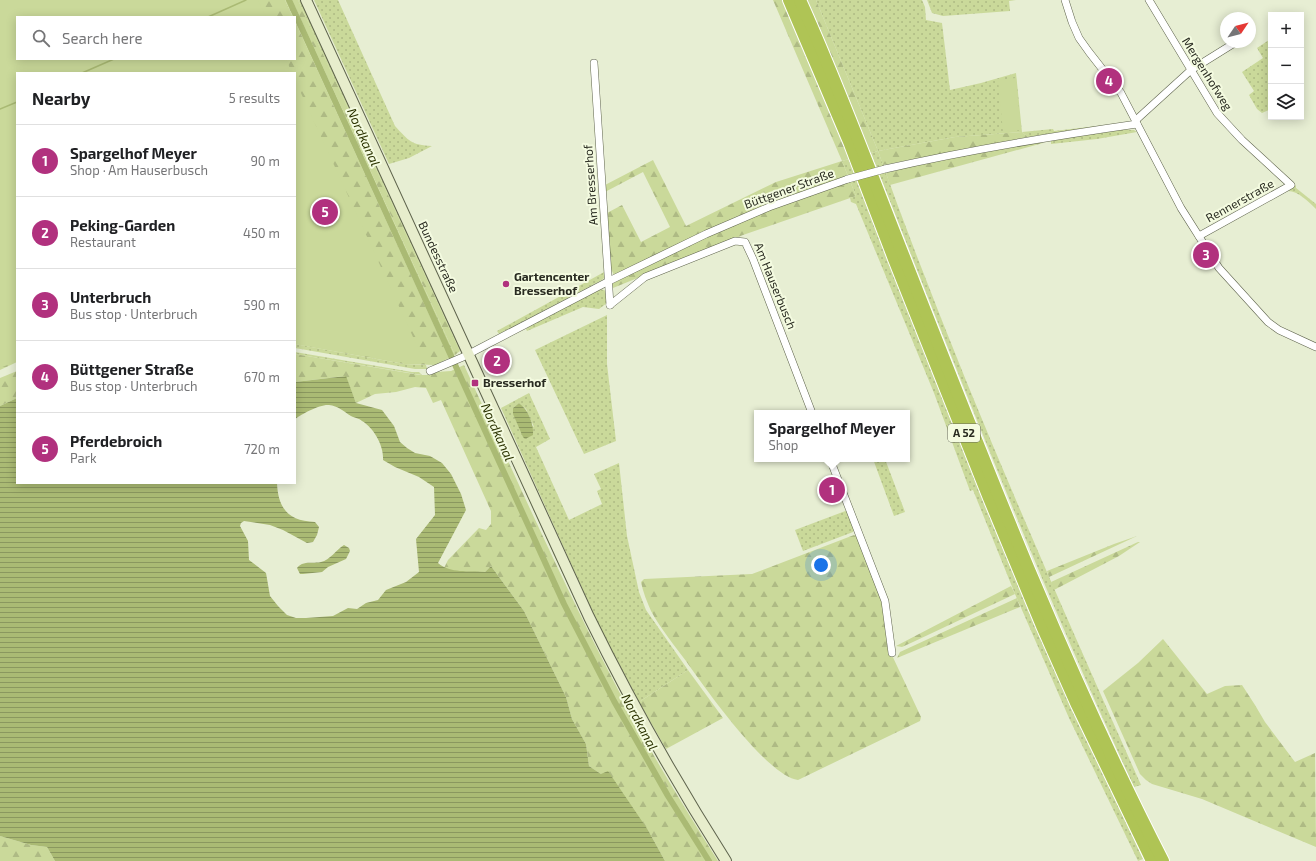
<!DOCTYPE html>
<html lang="en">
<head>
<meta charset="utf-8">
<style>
	:root { --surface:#fff; --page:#f6f6f6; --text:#202124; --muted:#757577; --line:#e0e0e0; --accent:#b1317e }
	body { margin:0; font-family:"Exo 2",sans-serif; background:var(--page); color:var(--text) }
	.controls { position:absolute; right:12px; top:12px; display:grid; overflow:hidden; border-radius:0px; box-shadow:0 2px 10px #0003 }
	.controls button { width:36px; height:36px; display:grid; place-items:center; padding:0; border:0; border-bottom:1px solid var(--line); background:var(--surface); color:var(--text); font:20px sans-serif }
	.compass { position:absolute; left:1220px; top:12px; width:36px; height:36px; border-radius:50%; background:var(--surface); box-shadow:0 2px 10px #0003; rotate:55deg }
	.you { position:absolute; left:821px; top:565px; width:14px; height:14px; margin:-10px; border:3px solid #fff; border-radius:50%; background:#1a73e8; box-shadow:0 0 0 6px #1a73e833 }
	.badge { display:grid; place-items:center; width:26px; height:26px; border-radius:50%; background:var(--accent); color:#fff; font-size:13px; font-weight:700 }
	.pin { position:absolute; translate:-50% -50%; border:2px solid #fff; box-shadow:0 1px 4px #0006 }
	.popup { position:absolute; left:754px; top:410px; width:156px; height:52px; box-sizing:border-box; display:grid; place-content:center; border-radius:0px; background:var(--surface); filter:drop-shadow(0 1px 3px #0005); font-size:13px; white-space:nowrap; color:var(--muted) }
	.popup b { font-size:15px; color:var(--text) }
	.popup::after { content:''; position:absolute; left:50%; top:100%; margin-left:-8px; border:8px solid transparent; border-top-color:var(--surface) }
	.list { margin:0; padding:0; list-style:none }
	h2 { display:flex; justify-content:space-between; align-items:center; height:52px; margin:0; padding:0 16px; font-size:17px }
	h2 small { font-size:13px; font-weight:400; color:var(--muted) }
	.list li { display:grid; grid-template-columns:26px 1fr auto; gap:12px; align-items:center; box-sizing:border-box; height:72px; padding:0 16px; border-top:1px solid var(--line) }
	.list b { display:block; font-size:15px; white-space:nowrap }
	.list p { margin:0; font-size:13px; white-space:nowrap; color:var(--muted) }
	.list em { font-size:13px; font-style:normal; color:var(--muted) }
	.icon { flex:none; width:22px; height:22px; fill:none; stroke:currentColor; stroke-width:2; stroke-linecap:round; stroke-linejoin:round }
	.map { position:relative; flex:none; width:1316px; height:861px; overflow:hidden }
	.search { position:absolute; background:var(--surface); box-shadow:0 2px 10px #0003; left:16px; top:16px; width:280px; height:44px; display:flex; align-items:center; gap:10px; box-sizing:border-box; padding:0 14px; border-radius:0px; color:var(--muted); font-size:15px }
	.panel { position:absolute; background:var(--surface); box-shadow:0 2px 10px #0003; left:16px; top:72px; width:280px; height:412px; border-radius:0px }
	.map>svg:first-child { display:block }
	.grass { fill:url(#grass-dots); fill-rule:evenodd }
	.forest { fill:url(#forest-firs) }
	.park { fill:#cad99a }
	.water { fill:url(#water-rules) }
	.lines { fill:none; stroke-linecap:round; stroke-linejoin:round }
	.stream { stroke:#aaba74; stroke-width:1.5 }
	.canal { stroke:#aaba74; stroke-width:6 }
	.minor-casing { stroke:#5e634c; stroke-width:8 }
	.secondary-casing { stroke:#5e634c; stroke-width:12 }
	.motorway-casing { stroke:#fff; stroke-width:14 }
	.minor { stroke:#fff; stroke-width:7 }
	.secondary { stroke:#e7edcc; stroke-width:10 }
	.motorway { stroke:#afc455; stroke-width:12 }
	.minor-bridge-casing { stroke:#5e634c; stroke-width:8; stroke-linecap:butt }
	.minor-bridge { stroke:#fff; stroke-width:7 }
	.poi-dot { fill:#b1317e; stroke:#f4fbe0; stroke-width:1.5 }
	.labels { text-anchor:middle; stroke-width:4; stroke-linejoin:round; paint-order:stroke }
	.shield { fill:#f4fbe0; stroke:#66695a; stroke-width:1 }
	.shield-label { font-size:11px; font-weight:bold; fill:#292b21 }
	.street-label { font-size:12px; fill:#292b21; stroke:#f4fbe0 }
	.poi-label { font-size:12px; font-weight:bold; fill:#292b21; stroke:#f4fbe0; text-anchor:start }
	.water-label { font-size:13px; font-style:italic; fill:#2b3300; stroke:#f4fbe0 }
</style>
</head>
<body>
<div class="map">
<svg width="1316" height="861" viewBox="0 0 1316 861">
	<defs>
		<pattern id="grass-dots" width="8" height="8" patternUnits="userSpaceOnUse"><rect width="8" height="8" fill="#cad99a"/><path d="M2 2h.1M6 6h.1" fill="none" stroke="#aeba84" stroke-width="1.8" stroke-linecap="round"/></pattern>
		<pattern id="forest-firs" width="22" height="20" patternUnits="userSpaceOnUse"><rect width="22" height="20" fill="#cad99a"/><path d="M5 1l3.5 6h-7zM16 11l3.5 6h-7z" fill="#aeba84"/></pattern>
		<pattern id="water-rules" width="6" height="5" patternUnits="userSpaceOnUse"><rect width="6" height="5" fill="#aaba74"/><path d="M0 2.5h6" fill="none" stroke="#8a975f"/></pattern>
	</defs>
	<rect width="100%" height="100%" fill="#e7eed3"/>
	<g class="grass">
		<path d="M285,0H292L455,355L449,358L295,21V17H293Z"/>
		<path d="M298,0H303L462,348L460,351Z"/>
		<path d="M314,0H338L395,126C409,141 411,145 432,146L409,158L389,164Z"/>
		<path d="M816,0H922L925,7L926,20L942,23L950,90L981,83L1016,73L1022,132L1053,129L1054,131L1105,125L1028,137L1022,132L955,137L878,151C955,367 1048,576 1141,785L1134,787C1038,579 955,366 871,153L878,151Z"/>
		<path d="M927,0H1016L1009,1L1010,11L943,16L932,13Z"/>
		<path d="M1269,40L1271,44V109L1262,113L1257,109L1249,95L1254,91L1242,72L1263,58L1257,48Z"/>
		<path d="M1116,129L1134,130L1137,132L1097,139L1051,144V140Z"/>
		<path d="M849,159L1071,705L1143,859L1138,861L1069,718L1015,594L973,490L970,491L934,393L856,204L851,202L850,198L856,196L842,161Z"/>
		<path d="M1296,185V188L1316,204V209C1309,202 1298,191 1288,191Z"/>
		<path d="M606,271V276L602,280L499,334L497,331Z"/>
		<path d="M600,289L607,291V303L599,309L583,307L527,331L526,329L531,324Z"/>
		<path d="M607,315V364L616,441L584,454L535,350Z"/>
		<path d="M295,344L404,364L426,365L427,369H415L295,348Z"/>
		<path d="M295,352L412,372H419L422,375L295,354Z"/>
		<path d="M529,393L550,439L536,447L569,520L602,504L597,491L601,489L594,474L619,463L627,536L639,592L646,610L688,670L639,702L599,626L501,408ZM519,403L526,409L534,427L513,414V408Z"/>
		<path d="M487,403L571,585L721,861C685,805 650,748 619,689C571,596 529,499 485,404Z"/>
		<path d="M873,459H885L905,512L894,516Z"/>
		<path d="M848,510L855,527L853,532L803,551L795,530Z"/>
	</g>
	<g class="forest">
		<path d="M0,0H285L293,17H17V59H295V21L449,358L435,365L404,364L295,344V73H17V362L0,370Z"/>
		<path d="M292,0H298L460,351L455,355Z"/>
		<path d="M773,0H816L878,151L955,137L1022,132L1028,137L883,165L878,151L842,161L856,196L743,235L613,288L612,284L614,275L610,267L607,213L622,205L641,242L670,227L643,172L605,192V185L653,160L686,226L776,182L842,161Z"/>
		<path d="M1042,142L1043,143L890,185L886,173L924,163Z"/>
		<path d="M295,354L420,375H430L436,372L451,371L464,365C522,491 578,618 645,740C668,781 693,821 718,861H665L648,830L601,774L589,766L586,744L572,719L566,697L524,611L491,566L485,572L451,571L444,568L448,560L479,528L486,530L491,524V511L441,400L433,403L426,388L415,387L396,392L375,394L356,403L345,376L295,382Z"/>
		<path d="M17,371V398L0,406V378Z"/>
		<path d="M854,535L858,537L883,602L890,651L921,717L920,721L798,780C767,776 705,688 686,661C674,645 661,629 651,611C647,602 643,592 641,582L644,579L752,574Z"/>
		<path d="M1137,536L1049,577L1047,571L1114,544Z"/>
		<path d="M1138,542H1140L1119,556L1054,590L1051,582Z"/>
		<path d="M1011,586L1015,594L913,642L902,647L896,646Z"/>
		<path d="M1017,598L1020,607L897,658L900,652Z"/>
		<path d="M1163,639L1207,694L1225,686L1242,685L1255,705L1265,722L1295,762L1315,753L1316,847L1202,799L1152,784L1146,780L1140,774L1103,691L1138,663Z"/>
		<path d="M688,670L723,718L666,749L639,702Z"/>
		<path d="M0,836L31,845L47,847L55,861H0Z"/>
	</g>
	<g class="park">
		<path d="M0,0H258L266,17H17V59H286L292,73H17V361L0,368Z"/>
		<path d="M1016,78L1021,130L1003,132L998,80Z"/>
		<path d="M295,80L425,363L411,364L295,344Z"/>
	</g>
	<g class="water">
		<path d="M346,376L356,403L382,410L394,426L400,442L407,448L415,453L430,456L442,463L451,474L461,494L466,510L438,563C451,574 468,570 485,572L491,566L524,611L566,697L572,719L586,744L589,766L601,774L608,771L648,830L665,861H55L47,847L31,845L0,836V406L17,398V483H277C278,509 289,521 315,522L319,527L317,535L313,542L307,543L283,530L270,525L244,521L241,523L240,526L248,541L249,560L266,573L270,596L278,606L287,615L296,618H306L333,616L348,608L357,609L366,603L378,600L386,590L406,582L419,572L416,539L435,515L434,487L419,477L395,467L383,460C384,446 374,428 362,421C359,418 355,418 351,416C343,411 338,406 329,405C320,404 302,414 295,419V382Z"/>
		<path d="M519,403C528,409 534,424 533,435L525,439L523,437L513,414V408Z"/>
		<path d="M344,545L349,548L350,551L346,559L328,567L322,572L303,574H300L297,568C303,560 312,564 321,562C330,560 336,550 344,545Z"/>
	</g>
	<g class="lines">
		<g class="stream">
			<path d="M208,17L246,0"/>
			<path d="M82,73L114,59"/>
			<path d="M0,109L17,102"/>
		</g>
		<path class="canal" d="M289,0L564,604L614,701L668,796L709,861"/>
		<g class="minor-casing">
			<g id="minor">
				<path d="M1065,0L1072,22L1079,38L1089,52L1121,93L1181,208L1219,268L1268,322L1279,330L1316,347"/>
				<path d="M1149,0L1217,113L1242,140L1291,185L1199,236"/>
				<path d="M594,63L610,305"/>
				<path d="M1136,120L1191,70L1236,42"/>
				<path d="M885,169C969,150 1053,136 1137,124"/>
				<path d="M610,305L645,277L735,241L745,242L753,259L812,413"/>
				<path d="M430,371L463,357L609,281L706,234L769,207L848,179"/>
				<path d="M830,459L885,601L892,653"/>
			</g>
		</g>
		<g class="secondary-casing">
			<path id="secondary" d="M306,0L589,617C630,701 676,782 726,861"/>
		</g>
		<g class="motorway-casing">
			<g id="motorway">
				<path d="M789,0L850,144L894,259L989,498L1042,626L1077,705L1152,861"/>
				<path d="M800,0C838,84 870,171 904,257C984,461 1063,666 1163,861"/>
			</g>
		</g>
		<use href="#minor" class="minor"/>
		<use href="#secondary" class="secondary"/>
		<use href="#motorway" class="motorway"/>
		<g class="minor-bridge-casing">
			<path id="minor-bridge" d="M848,179L885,169"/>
		</g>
		<use href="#minor-bridge" class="minor-bridge"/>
	</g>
	<g class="poi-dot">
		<circle cx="506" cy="284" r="4"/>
		<rect x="471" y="379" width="8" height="8" rx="2"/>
	</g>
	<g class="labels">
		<rect class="shield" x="948" y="424" width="32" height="18" rx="3"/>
		<g class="shield-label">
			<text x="964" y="437">A 52</text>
		</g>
		<g class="street-label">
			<text transform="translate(1207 74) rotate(58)" y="4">Mergenhofweg</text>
			<text transform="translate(591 185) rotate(-94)" y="4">Am Bresserhof</text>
			<text transform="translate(789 189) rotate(-20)" y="4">Büttgener Straße</text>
			<text transform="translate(1240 201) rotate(-29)" y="4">Rennerstraße</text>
			<text transform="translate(438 257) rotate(65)" y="4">Bundesstraße</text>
			<text transform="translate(775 286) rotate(68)" y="4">Am Hauserbusch</text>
		</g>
		<g class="poi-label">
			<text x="514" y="281">Gartencenter<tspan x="514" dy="14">Bresserhof</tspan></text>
			<text x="483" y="387">Bresserhof</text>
		</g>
		<g class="water-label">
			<text transform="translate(364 137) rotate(66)" y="5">Nordkanal</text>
			<text transform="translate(498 432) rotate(66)" y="5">Nordkanal</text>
			<text transform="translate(640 722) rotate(62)" y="5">Nordkanal</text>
		</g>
	</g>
</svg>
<div class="controls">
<button>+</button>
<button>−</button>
<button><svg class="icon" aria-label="layers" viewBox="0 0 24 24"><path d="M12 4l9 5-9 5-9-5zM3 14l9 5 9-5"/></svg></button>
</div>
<svg class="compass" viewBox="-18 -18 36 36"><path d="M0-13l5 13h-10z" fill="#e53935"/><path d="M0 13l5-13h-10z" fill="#757577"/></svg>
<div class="you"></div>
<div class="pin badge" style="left:832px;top:490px">1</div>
<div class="popup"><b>Spargelhof Meyer</b>Shop</div>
<div class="pin badge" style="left:497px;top:361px">2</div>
<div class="pin badge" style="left:1206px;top:255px">3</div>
<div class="pin badge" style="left:1109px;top:81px">4</div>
<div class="pin badge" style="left:325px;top:212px">5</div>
<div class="search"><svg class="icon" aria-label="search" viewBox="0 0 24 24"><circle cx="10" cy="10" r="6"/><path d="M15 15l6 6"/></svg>Search here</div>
<section class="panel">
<h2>Nearby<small>5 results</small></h2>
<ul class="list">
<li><span class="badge">1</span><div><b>Spargelhof Meyer</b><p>Shop · Am Hauserbusch</p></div><em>90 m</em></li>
<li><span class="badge">2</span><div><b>Peking-Garden</b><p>Restaurant</p></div><em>450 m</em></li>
<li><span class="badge">3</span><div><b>Unterbruch</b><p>Bus stop · Unterbruch</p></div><em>590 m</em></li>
<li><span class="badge">4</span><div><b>Büttgener Straße</b><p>Bus stop · Unterbruch</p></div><em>670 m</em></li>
<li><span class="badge">5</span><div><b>Pferdebroich</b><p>Park</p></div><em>720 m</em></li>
</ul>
</section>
</div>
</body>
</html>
